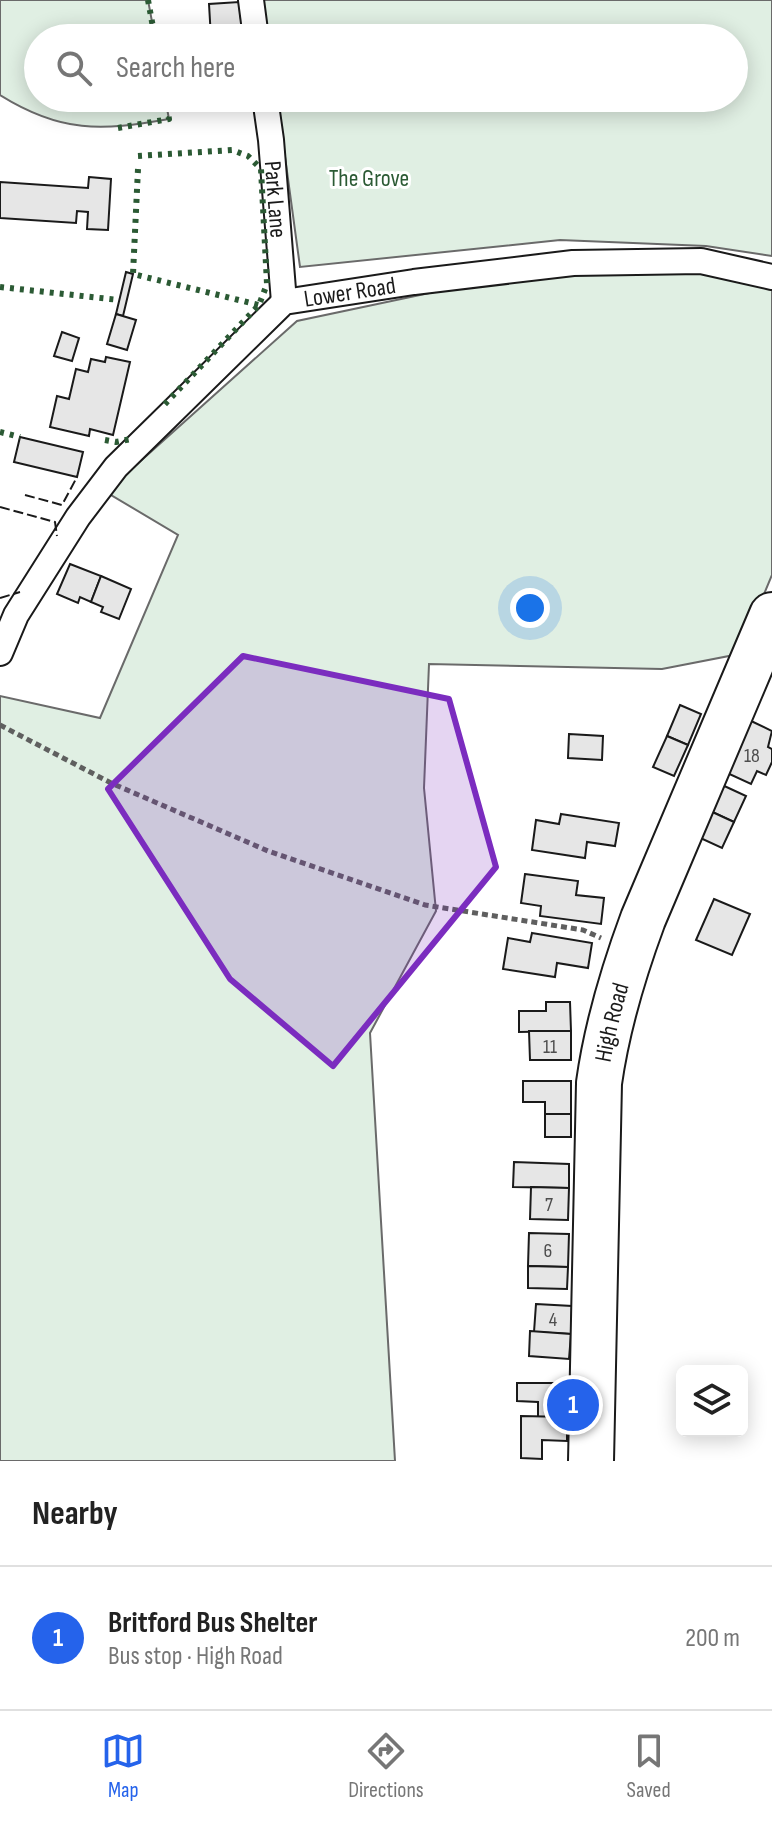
<!DOCTYPE html>
<html lang="en">
<head>
<meta charset="utf-8">
<style>
	:root { --surface:#fff; --page:#f6f6f6; --text:#222; --muted:#767676; --line:#e0e0e0; --accent:#2563eb }
	body { margin:0; font-family:"Sofia Sans Condensed",sans-serif; background:var(--page); color:var(--text) }
	.controls { position:absolute; right:24px; bottom:24px; display:grid; overflow:hidden; border-radius:12px; box-shadow:0 4px 20px #0003 }
	.controls button { width:72px; height:72px; display:grid; place-items:center; padding:0; border:0; border-bottom:2px solid var(--line); background:var(--surface); color:var(--text); font:40px sans-serif }
	.you { position:absolute; left:530px; top:608px; width:28px; height:28px; margin:-20px; border:6px solid #fff; border-radius:50%; background:#1a73e8; box-shadow:0 0 0 12px #1a73e833 }
	.badge { display:grid; place-items:center; width:52px; height:52px; border-radius:50%; background:var(--accent); color:#fff; font-size:26px; font-weight:700 }
	.pin { position:absolute; translate:-50% -50%; border:4px solid #fff; box-shadow:0 2px 8px #0006 }
	.list { margin:0; padding:0; list-style:none }
	h2 { display:flex; justify-content:space-between; align-items:center; height:104px; margin:0; padding:0 32px; font-size:34px }
	h2 small { font-size:26px; font-weight:400; color:var(--muted) }
	.list li { display:grid; grid-template-columns:52px 1fr auto; gap:24px; align-items:center; box-sizing:border-box; height:144px; padding:0 32px; border-top:2px solid var(--line) }
	.list b { display:block; font-size:30px; white-space:nowrap }
	.list p { margin:0; font-size:26px; white-space:nowrap; color:var(--muted) }
	.list em { font-size:26px; font-style:normal; color:var(--muted) }
	.icon { flex:none; width:44px; height:44px; fill:none; stroke:currentColor; stroke-width:2; stroke-linecap:round; stroke-linejoin:round }
	.map { position:relative; flex:none; width:772px; height:1461px; overflow:hidden }
	.search { position:absolute; background:var(--surface); box-shadow:0 4px 20px #0003; left:24px; right:24px; top:24px; height:88px; display:flex; align-items:center; gap:20px; box-sizing:border-box; padding:0 28px; border-radius:44px; color:var(--muted); font-size:30px }
	.sheet { height:248px; background:var(--surface) }
	nav { display:flex; justify-content:space-around; align-items:center; box-sizing:border-box; height:112px; border-top:2px solid var(--line); background:var(--surface); font-size:22px; color:var(--muted) }
	nav a { display:grid; justify-items:center; gap:4px }
	nav .on { color:var(--accent) }
	.map>svg:first-child { display:block }
	.green { fill:#e0efe3; stroke:#6a6a6a; stroke-width:2 }
	.building { fill:#e6e6e6; stroke:#1a1a1a; stroke-width:2 }
	.lines { fill:none; stroke-linecap:round; stroke-linejoin:round }
	.street-casing { stroke:#1a1a1a; stroke-width:28 }
	.highway-casing { stroke:#1a1a1a; stroke-width:48 }
	.path { stroke:#5f5f5f; stroke-width:5; stroke-dasharray:6 4; stroke-linecap:butt }
	.street { stroke:#fff; stroke-width:24 }
	.highway { stroke:#fff; stroke-width:44 }
	.hedge { stroke:#2b5a34; stroke-width:6; stroke-dasharray:4 6; stroke-linecap:butt }
	.fence { stroke:#1a1a1a; stroke-width:2; stroke-dasharray:10 4; stroke-linecap:butt }
	.marked { fill:#7b2cbf; fill-opacity:0.2; stroke:#7b2cbf; stroke-width:6; stroke-linejoin:round }
	.labels { text-anchor:middle; stroke-width:6; stroke-linejoin:round; paint-order:stroke }
	.number-label { font-size:20px; fill:#4d4d4d }
	.park-label { font-size:24px; fill:#2b5a34; stroke:#fff }
	.street-label { font-size:24px; fill:#1a1a1a; stroke:#fff }
</style>
</head>
<body>
<div class="map">
<svg width="772" height="1461" viewBox="0 0 772 1461">
	<rect width="100%" height="100%" fill="#fff"/>
	<g class="green">
		<path d="M0,0H148L155,38H38V98H165L169,119C101,131 61,133 0,95Z"/>
		<path d="M263,0H772V256L706,246L560,240L300,267L277,98H734V38H268Z"/>
		<path d="M567,264L701,270L772,287V575L739,654L662,669L429,664L424,788L436,911L370,1033L395,1461H0V696L100,718L178,535L106,492L297,321Z"/>
	</g>
	<g class="building">
		<path d="M239,2L243,38H211L209,4Z"/>
		<path d="M89,177L111,179L108,230L87,229L88,212L77,211L76,223L0,218V182L88,188Z"/>
		<path d="M126,272L133,274L123,316L116,314Z"/>
		<path d="M116,314L136,320L127,350L107,344Z"/>
		<path d="M62,332L79,338L72,361L54,356Z"/>
		<path d="M106,357L130,362L113,435L90,429L89,436L50,427L57,396L69,399L76,369L88,372L91,359L105,362Z"/>
		<path d="M20,437L83,452L77,477L14,462Z"/>
		<path d="M70,564L101,576L91,602L80,597L78,603L57,594Z"/>
		<path d="M101,576L131,589L119,619L101,612L103,607L91,602Z"/>
		<path d="M680,705L701,714L688,745L667,736Z"/>
		<path d="M749,720L772,731L768,747L772,749V762L766,775L757,771L751,784L725,772Z"/>
		<path d="M569,734L603,736L602,760L568,758Z"/>
		<path d="M667,736L688,745L674,776L653,767Z"/>
		<path d="M720,784L746,796L734,822L708,810Z"/>
		<path d="M708,810L734,822L722,848L696,836Z"/>
		<path d="M561,814L619,823L615,846L587,842L585,858L532,850L536,820L559,824Z"/>
		<path d="M525,874L578,881L576,895L604,898L601,924L540,916L541,906L521,903Z"/>
		<path d="M714,899L750,914L732,955L696,940Z"/>
		<path d="M532,933L592,943L588,968L557,963L555,977L503,969L508,938L530,942Z"/>
		<path d="M546,1002H570L571,1031L519,1032V1011H546Z"/>
		<path d="M529,1031H571V1060H530Z"/>
		<path d="M523,1081H571V1114H545V1102H523Z"/>
		<rect x="545" y="1114" width="26" height="23"/>
		<path d="M514,1162L569,1164V1188L513,1187Z"/>
		<path d="M531,1187L569,1188L568,1220L530,1219Z"/>
		<path d="M529,1233L569,1234L568,1267L528,1266Z"/>
		<path d="M528,1266L568,1267L567,1289L528,1288Z"/>
		<path d="M536,1304L572,1306L571,1334L534,1332Z"/>
		<path d="M530,1331L571,1334L569,1359L529,1356Z"/>
		<path d="M517,1383H568L567,1417H538V1402L517,1401Z"/>
		<path d="M521,1416L567,1417V1441L542,1440V1459L521,1458Z"/>
	</g>
	<g class="lines">
		<g class="street-casing">
			<g id="street">
				<path d="M251,0L256,38"/>
				<path id="s1" d="M265,98L271,140L284,302"/>
				<path id="s2" d="M0,653L16,615L78,517L116,467L284,302L414,282L573,263L701,261L772,277"/>
			</g>
		</g>
		<g class="highway-casing">
			<g id="highway">
				<path id="s3" d="M591,1461L599,1083C607,1026 623,973 643,919L772,615"/>
			</g>
		</g>
		<path class="path" d="M0,725L111,783L268,851L425,905L583,930L601,938"/>
		<use href="#street" class="street"/>
		<use href="#highway" class="highway"/>
		<g class="hedge">
			<path d="M148,0L155,38"/>
			<path d="M118,128L169,119L165,98"/>
			<path d="M138,156L232,150L248,156L261,169L267,284L259,305L164,405"/>
			<path d="M138,169L133,274L259,305"/>
			<path d="M0,287L119,300"/>
			<path d="M0,432L20,437"/>
			<path d="M105,440L116,442L131,439"/>
		</g>
		<g class="fence">
			<path d="M25,495L62,505L77,477"/>
			<path d="M0,507L55,522L57,536"/>
			<path d="M0,598L20,592"/>
		</g>
	</g>
	<path class="marked" d="M243,656L449,699L496,867L333,1066L230,979L108,789Z"/>
	<g class="labels">
		<g class="number-label">
			<text x="752" y="762">18</text>
			<text x="550" y="1053">11</text>
			<text x="549" y="1211">7</text>
			<text x="548" y="1257">6</text>
			<text x="553" y="1326">4</text>
		</g>
		<g class="park-label">
			<text x="369" y="186">The Grove</text>
		</g>
		<g class="street-label">
			<text dy="8" stroke="none"><textPath href="#s1" startOffset="102">Park Lane</textPath></text>
			<text dy="8" stroke="none"><textPath href="#s2" startOffset="522">Lower Road</textPath></text>
			<text dy="8" stroke="none"><textPath href="#s3" startOffset="440">High Road</textPath></text>
		</g>
	</g>
</svg>
<div class="controls">
<button><svg class="icon" aria-label="layers" viewBox="0 0 24 24"><path d="M12 4l9 5-9 5-9-5zM3 14l9 5 9-5"/></svg></button>
</div>
<div class="you"></div>
<div class="pin badge" style="left:573px;top:1405px">1</div>
<div class="search"><svg class="icon" aria-label="search" viewBox="0 0 24 24"><circle cx="10" cy="10" r="6"/><path d="M15 15l6 6"/></svg>Search here</div>
</div>
<section class="sheet">
<h2>Nearby<small></small></h2>
<ul class="list">
<li><span class="badge">1</span><div><b>Britford Bus Shelter</b><p>Bus stop · High Road</p></div><em>200 m</em></li>
</ul>
</section>
<nav>
<a class="on"><svg class="icon" aria-label="map" viewBox="0 0 24 24"><path d="M3 6l6-2 6 2 6-2v14l-6 2-6-2-6 2zM9 4v14M15 6v14"/></svg>Map</a>
<a><svg class="icon" aria-label="directions" viewBox="0 0 24 24"><path d="M12 3l9 9-9 9-9-9zM9 14v-3h6M13 9l2 2-2 2"/></svg>Directions</a>
<a><svg class="icon" aria-label="saved" viewBox="0 0 24 24"><path d="M7 4h10v16l-5-4-5 4z"/></svg>Saved</a>
</nav>
</body>
</html>
